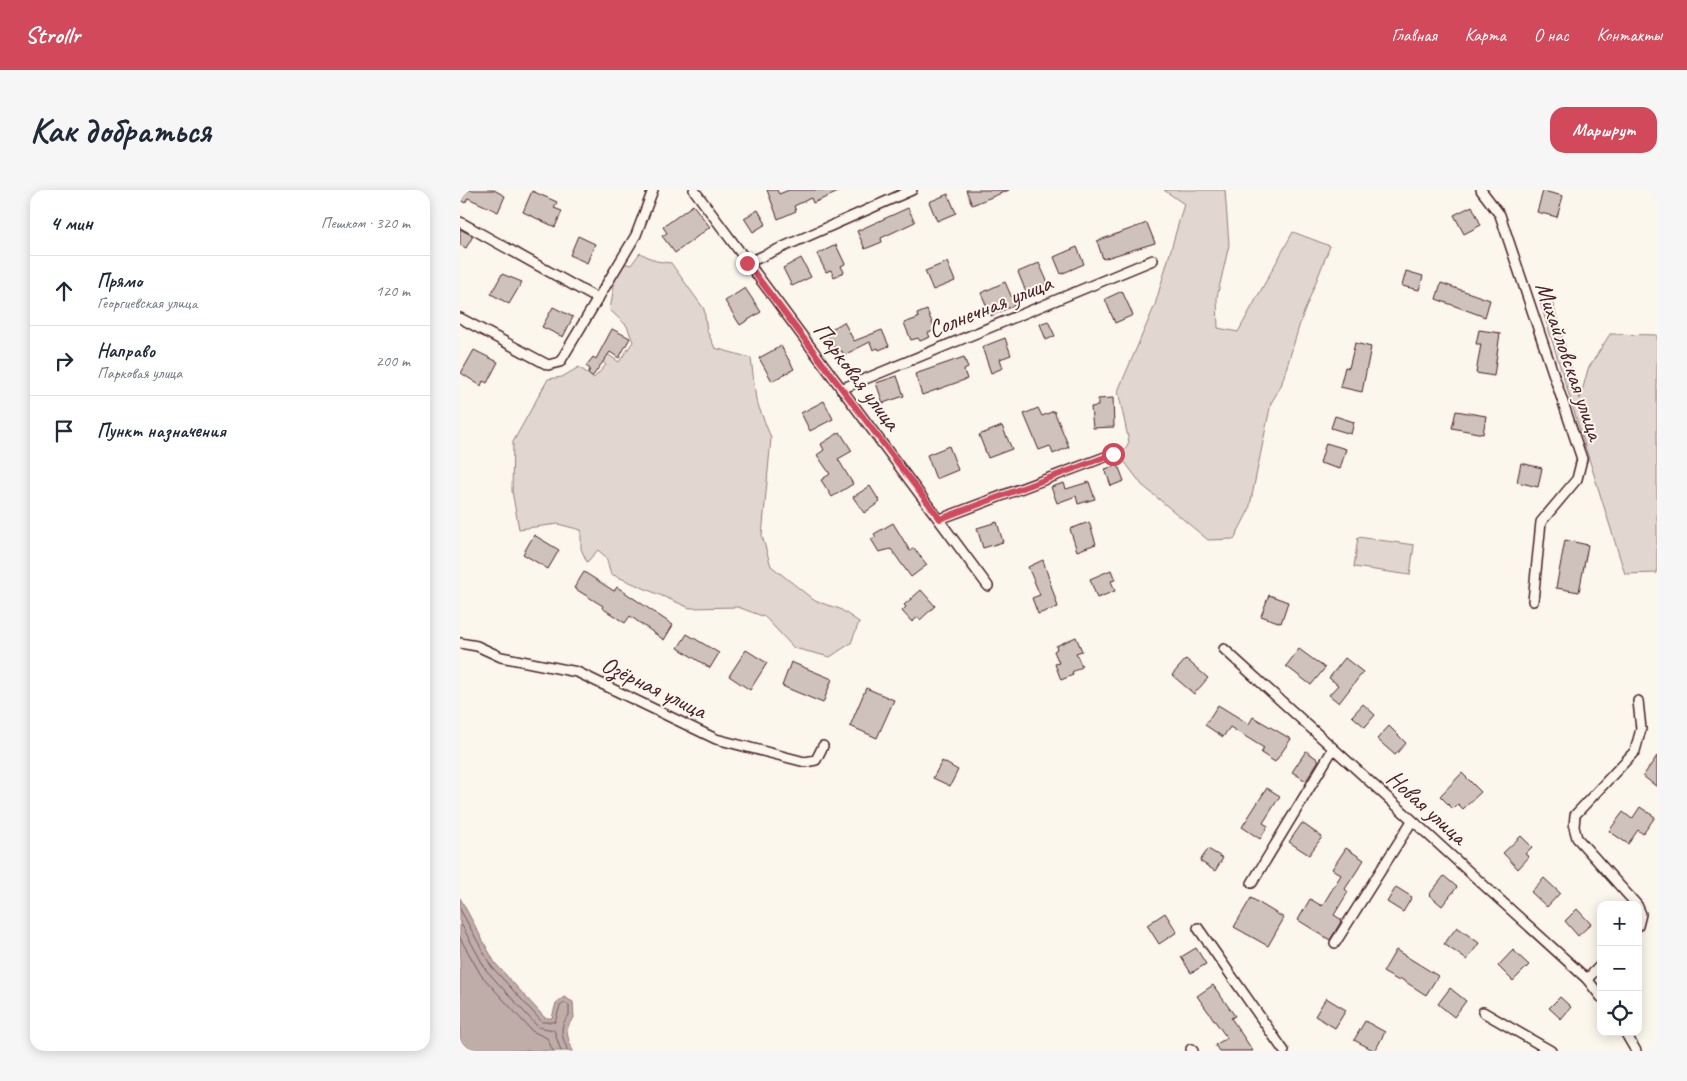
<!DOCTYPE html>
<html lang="ru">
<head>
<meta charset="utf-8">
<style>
	:root { --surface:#fff; --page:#f6f6f7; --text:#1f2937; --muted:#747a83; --line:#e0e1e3; --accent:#d1495b }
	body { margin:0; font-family:Caveat,sans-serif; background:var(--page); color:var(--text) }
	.controls { position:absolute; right:15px; bottom:15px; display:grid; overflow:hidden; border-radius:10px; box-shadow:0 2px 12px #0003 }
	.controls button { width:45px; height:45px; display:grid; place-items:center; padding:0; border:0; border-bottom:1px solid var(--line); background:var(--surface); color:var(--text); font:25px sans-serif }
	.stop { position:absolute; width:15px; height:15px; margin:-11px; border:4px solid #d1495b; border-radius:50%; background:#fff }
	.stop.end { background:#d1495b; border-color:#fff; box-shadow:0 1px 5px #0008 }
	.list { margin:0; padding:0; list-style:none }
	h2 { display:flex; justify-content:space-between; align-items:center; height:65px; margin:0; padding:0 20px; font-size:21px }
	h2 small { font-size:16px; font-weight:400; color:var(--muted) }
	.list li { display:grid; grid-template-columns:32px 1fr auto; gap:15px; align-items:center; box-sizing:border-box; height:70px; padding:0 20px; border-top:1px solid var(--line) }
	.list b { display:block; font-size:19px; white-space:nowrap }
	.list p { margin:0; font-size:16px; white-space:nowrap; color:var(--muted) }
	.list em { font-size:16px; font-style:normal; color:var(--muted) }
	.icon { flex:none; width:28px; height:28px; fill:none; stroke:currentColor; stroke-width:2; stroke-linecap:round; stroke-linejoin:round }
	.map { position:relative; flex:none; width:1197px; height:861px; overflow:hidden; border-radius:15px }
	header { display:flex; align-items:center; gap:30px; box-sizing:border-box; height:70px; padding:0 25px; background:var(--accent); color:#fff }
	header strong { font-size:24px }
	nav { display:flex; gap:28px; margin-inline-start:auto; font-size:18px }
	.intro { display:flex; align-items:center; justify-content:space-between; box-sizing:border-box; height:120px; padding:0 30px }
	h1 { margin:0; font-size:35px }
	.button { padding:12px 22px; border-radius:15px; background:var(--accent); color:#fff; font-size:18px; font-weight:700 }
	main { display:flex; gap:30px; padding:0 30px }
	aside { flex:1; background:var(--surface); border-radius:15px; box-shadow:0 2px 12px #0003 }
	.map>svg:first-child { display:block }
	.green { fill:#e2d7d0; stroke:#967b7e }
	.water { fill:#bfadaa; stroke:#907477 }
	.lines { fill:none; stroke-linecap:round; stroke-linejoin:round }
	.shore { stroke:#79585e; stroke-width:1 }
	.building { fill:#cfc2bc; stroke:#4a1f2b }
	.street-casing { stroke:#4a1f2b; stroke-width:12 }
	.street { stroke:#fbf7ec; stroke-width:9 }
	.route { stroke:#d1495b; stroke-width:6 }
	.labels { text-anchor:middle; stroke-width:4; stroke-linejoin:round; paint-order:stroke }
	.street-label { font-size:24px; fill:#4a1f2b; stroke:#fbf7ec }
</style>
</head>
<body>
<header>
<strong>Strollr</strong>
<nav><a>Главная</a><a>Карта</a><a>О нас</a><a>Контакты</a></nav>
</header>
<div class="intro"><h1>Как добраться</h1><a class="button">Маршрут</a></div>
<main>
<aside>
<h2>4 мин<small>Пешком · 320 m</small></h2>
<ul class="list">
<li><svg class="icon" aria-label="ahead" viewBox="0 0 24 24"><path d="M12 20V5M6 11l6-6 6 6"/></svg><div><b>Прямо</b><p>Георгиевская улица</p></div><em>120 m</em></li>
<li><svg class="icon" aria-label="right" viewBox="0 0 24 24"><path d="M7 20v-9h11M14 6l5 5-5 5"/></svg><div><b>Направо</b><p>Парковая улица</p></div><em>200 m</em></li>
<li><svg class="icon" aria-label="arrive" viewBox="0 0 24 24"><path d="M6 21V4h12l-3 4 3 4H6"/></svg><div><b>Пункт назначения</b></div></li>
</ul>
</aside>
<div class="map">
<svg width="1197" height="861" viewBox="0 0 1197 861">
	<rect width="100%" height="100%" fill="#fbf7ec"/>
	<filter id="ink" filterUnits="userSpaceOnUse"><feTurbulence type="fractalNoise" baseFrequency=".02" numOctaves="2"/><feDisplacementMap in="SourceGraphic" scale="10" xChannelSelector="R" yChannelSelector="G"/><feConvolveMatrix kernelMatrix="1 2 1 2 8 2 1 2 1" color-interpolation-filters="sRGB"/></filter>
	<g filter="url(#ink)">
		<g class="green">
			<path d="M704,0H765L769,55L757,107L758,138L778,142L833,42L870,56L841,130L821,196L811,213L789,320L774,349L748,350L682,295L661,267L669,252L658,201L695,115L724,14Z"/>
			<path d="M180,63L196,71L211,73L244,119L247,141L255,158L291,168L296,210L311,248L302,346L311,376L355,411L380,419L399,432L391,453L370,467L334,458L305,427L278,417L230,418L151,384L146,367L138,360L127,372L121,359V340L98,334L59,339L52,301L53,252L88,189L102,187L119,177L134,188L146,175L140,169L144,162L159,172L173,152L167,136L150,120L155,89L163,73L171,75Z"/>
			<path d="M1090,104L1120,209L1128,179L1150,144L1197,145V383L1165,384L1079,109Z"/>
			<path d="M898,347L954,355L950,385L894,377Z"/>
		</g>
		<path class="water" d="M0,708L35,773L85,828H92L96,813L104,807L113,812L114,828C103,838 108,849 113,861H0Z"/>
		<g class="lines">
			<g class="shore">
				<path d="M0,719L31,776L82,832H95L100,816L104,813L109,815V825C98,837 102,847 108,861"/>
				<path d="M0,732L26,780L78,837L94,840L101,861"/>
				<path d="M0,748L21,785L72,841L87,848L93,861"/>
			</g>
		</g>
		<g class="building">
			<path d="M0,0H34L45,6L38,22L8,8L5,13L0,10Z"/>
			<path d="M307,0H317L319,4L329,0H383L353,13L351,8L334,16L336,21L318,29Z"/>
			<path d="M506,0H549L512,15Z"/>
			<path d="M72,1L97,12L94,18L102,21L95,37L63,22Z"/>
			<path d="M1083,1L1103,6L1097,27L1077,22Z"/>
			<path d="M488,4L496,23L477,31L469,12Z"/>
			<path d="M233,15L250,37L215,63L202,46L207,43L203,37Z"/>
			<path d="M1012,16L1021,35L1004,44L994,25Z"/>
			<path d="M448,18L455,32L421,48L422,52L405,59L397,41Z"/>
			<path d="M298,20L306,34L293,42L284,28Z"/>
			<path d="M687,33L695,53L643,69L637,51Z"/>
			<path d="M0,39L13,46L6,58L0,55Z"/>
			<path d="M118,46L135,54L127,73L110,65Z"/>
			<path d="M376,55L385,74L381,76L384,82L374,87L371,80L366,82L357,64Z"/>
			<path d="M617,57L624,74L601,84L594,67Z"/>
			<path d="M341,68L351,87L332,96L323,78Z"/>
			<path d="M487,72L495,91L473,100L465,81Z"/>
			<path d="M579,73L588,93L566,102L558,82Z"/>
			<path d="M946,81L963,86L959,100L942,96Z"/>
			<path d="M42,84L62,92L49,114L31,104Z"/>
			<path d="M545,92L555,115L531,126L521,103Z"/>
			<path d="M981,93L1030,110L1025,127L976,109Z"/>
			<path d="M285,98L301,122L280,135L265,111Z"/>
			<path d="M662,101L673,125L655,133L645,109Z"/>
			<path d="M93,117L113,127L103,147L82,137Z"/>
			<path d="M467,120L475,140L468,143L470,147L460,151L458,148L451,150L444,133L458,128L457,124Z"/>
			<path d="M588,131L595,146L586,150L580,134Z"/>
			<path d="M384,132L394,151L422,140L429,156L419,160L418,158L413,160L410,152L384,165L382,161L377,163L368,146L373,143L371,139Z"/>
			<path d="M152,139L170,148L159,168L150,162L132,187L128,184L130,179L126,176L133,167L136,169Z"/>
			<path d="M1019,140L1040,143L1034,186L1016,183L1021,154H1016Z"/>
			<path d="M545,148L551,165L540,169L543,178L531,183L522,157Z"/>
			<path d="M895,153L911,157L902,202L880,197L885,177L889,178Z"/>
			<path d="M321,156L334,179L312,191L299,168Z"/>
			<path d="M14,160L38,172L27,193L23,191L21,196L1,183Z"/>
			<path d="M504,167L508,178L504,180L507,189L462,205L455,184Z"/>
			<path d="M437,186L444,206L423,213L416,193Z"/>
			<path d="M653,208L654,237L633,238L631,217L638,216V209Z"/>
			<path d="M364,211L373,229L350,241L341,223Z"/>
			<path d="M578,218L582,226L594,221L609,257L593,264L590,256L579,260L564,224Z"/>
			<path d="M996,221L1026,226L1023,244L992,238Z"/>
			<path d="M875,226L894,232L891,244L871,238Z"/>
			<path d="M542,236L552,259L528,268L519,245Z"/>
			<path d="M380,242L392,261L378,269L393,294L372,307L361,290L370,284L357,265L364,260L361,254Z"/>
			<path d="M866,253L886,259L880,279L860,273Z"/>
			<path d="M489,256L498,280L476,289L467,265Z"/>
			<path d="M1061,273L1082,278L1078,297L1057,292Z"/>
			<path d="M658,275L664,291L651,296L645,279Z"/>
			<path d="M629,292L635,309L618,314L616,306L597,313L591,297L604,293L606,299Z"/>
			<path d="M410,296L420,312L404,323L393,307Z"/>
			<path d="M537,332L543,352L523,358L517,338Z"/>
			<path d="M629,332L636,354L617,361L610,339Z"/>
			<path d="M433,333L450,361L454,358L467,375L451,387L431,359L419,362L411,349L416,347L414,344Z"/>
			<path d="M74,345L99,360L88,379L63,364Z"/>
			<path d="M1105,350L1128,355L1119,402L1096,398Z"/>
			<path d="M583,370L598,417L578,424L572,408L580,405L568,377Z"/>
			<path d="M651,380L655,390L651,391L655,401L637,408L630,389Z"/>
			<path d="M124,382L154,401L157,397L213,435L204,450L170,426L165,433L142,418L143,416L114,398Z"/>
			<path d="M461,400L475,416L460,430L458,427L452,432L442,421L446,417L444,415Z"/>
			<path d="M809,405L828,412L821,433L801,426Z"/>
			<path d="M227,444L259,463L250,478L218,458Z"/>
			<path d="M616,447L622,461L616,463L622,477L612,482L613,485L601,490L595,474L599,473L594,461L597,459L596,456Z"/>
			<path d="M839,459L865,478L851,495L826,476Z"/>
			<path d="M286,460L307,473L290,500L269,486Z"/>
			<path d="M885,468L903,482L879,513L869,505L878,495L869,488Z"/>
			<path d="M726,469L748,488L734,504L712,485Z"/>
			<path d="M331,472L372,489L363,513L322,496Z"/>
			<path d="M406,498L434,510L417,548L390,536Z"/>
			<path d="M903,514L915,525L905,537L892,526Z"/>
			<path d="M758,515L789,534L793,527L831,549L815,572L801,563L804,558L770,537L763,547L745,535Z"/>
			<path d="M929,536L946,553L935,565L917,549Z"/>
			<path d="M846,561L859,570L846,591L832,582Z"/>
			<path d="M1197,566V597L1183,586Z"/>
			<path d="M482,571L498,580L490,596L473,588Z"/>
			<path d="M1002,583L1021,602L1003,619L998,614L993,619L980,606Z"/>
			<path d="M807,598L820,606L803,633L808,636L800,649L782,637Z"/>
			<path d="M1180,617L1195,627L1183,644L1178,640L1168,654L1149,641L1163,622L1172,629Z"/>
			<path d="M842,633L862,647L849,665L829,652Z"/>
			<path d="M1061,646L1072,657L1065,664L1069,667L1058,679L1043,663Z"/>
			<path d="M886,658L904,670L885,699L888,702L874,725L882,730L870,750L838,730L850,709L862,716L881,685L872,679Z"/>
			<path d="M748,659L763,668L755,681L740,671Z"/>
			<path d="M984,686L997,697L982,716L969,705Z"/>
			<path d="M1084,688L1100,703L1087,717L1071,702Z"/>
			<path d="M936,697L952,707L943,722L927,712Z"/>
			<path d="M791,708L824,728L808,756L774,737Z"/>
			<path d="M1117,719L1131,734L1118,746L1105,731Z"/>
			<path d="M705,723L717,742L699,754L687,735Z"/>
			<path d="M997,737L1019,753L1007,770L984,754Z"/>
			<path d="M736,758L746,774L731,783L721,767Z"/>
			<path d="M936,760L978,786L966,805L941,789L939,791L923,782Z"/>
			<path d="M1053,760L1069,775L1053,791L1038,776Z"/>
			<path d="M753,795L775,826L771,828L793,861H759L755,855L767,848L737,806Z"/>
			<path d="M990,798L1006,811L994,827L978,814Z"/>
			<path d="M1100,807L1111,817L1101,829L1089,818Z"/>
			<path d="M866,808L886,820L875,838L855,826Z"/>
			<path d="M905,831L925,842L915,861L894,850Z"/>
		</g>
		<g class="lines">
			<g class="street-casing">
				<g id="street">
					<path d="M234,0L528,396"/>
					<path d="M1021,0L1040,25L1122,269L1117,289L1081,332L1073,411"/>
					<path d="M0,32L138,109"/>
					<path d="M287,73L452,0"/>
					<path d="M0,128L88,175L100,172L176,45L193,0"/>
					<path d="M381,199L693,70"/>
					<path d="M480,329L653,264"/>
					<path d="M0,453L17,456L41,467L117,482L256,549L345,572L356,570L363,556"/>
					<path d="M764,459L1127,789L1141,807"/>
					<path d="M792,693L873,559"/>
					<path d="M1177,715L1117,648L1114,637L1115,625L1175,561L1181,539L1178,511"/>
					<path d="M1178,717L1181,724L1178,736"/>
					<path d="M738,738L824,861"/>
					<path d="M875,753L952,631"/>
					<path d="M1127,789L1141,775"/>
					<path d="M1023,822L1091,861"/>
					<path d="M1165,842L1176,861"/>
					<path d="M731,859L733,861"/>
				</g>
			</g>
			<use href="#street" class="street"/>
		</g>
	</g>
	<g class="lines" filter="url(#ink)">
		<path class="route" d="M287,73L480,329L653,264"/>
	</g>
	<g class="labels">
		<g class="street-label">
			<text transform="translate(530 116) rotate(-22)" y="8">Солнечная улица</text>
			<text transform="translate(1110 171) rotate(71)" y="8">Михайловская улица</text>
			<text transform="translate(397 186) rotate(53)" y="8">Парковая улица</text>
			<text transform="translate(194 497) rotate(26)" y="8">Озёрная улица</text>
			<text transform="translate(967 617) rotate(42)" y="8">Новая улица</text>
		</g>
	</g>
</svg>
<div class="controls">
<button>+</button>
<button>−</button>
<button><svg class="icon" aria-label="locate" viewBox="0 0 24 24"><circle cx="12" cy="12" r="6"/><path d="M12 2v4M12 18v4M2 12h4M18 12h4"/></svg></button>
</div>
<div class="stop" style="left:653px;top:264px"></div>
<div class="stop end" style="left:287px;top:73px"></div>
</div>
</main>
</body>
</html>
